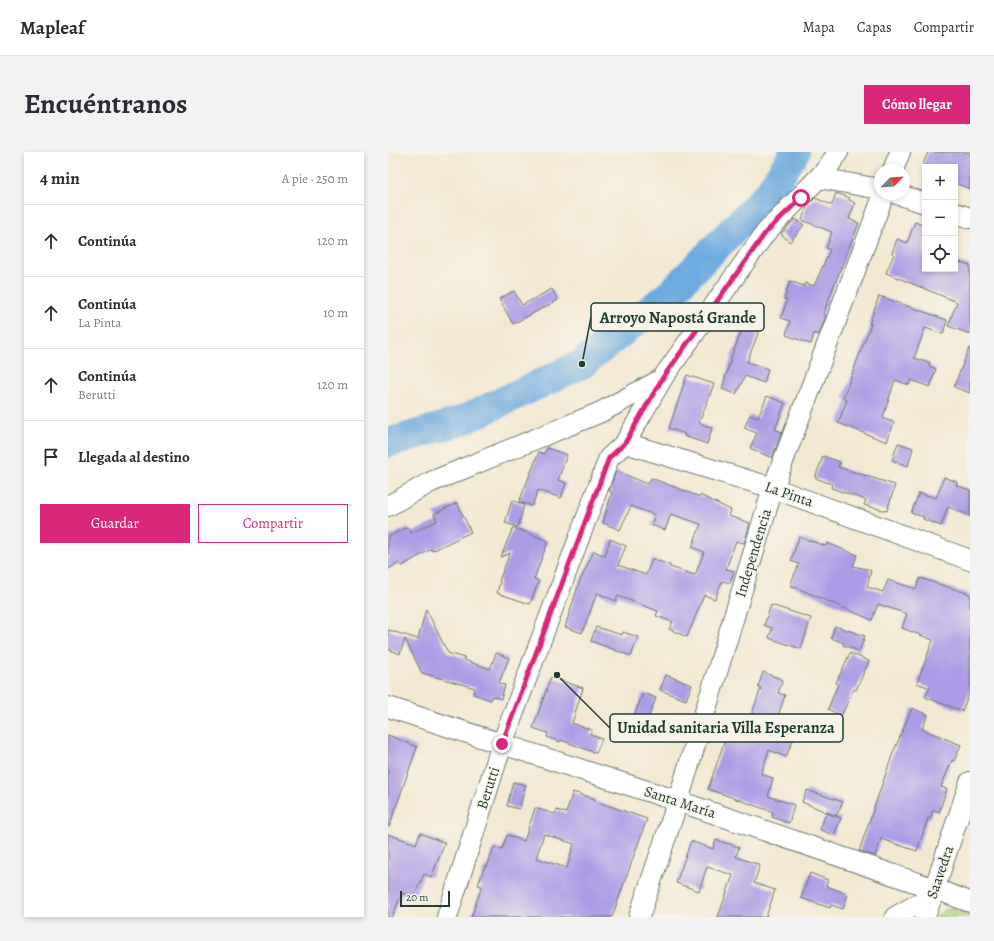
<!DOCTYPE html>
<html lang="es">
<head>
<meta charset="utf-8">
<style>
	:root { --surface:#fff; --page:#f2f2f3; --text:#2b2b33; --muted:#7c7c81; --line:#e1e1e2; --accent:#db2777 }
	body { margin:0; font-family:Alegreya,serif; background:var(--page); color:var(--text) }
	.controls { position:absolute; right:12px; top:12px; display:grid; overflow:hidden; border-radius:0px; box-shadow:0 2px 6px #0003 }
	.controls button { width:36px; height:36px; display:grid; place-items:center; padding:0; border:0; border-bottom:1px solid var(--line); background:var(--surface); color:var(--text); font:20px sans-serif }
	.compass { position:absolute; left:486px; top:12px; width:36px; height:36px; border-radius:50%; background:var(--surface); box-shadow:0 2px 6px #0003; rotate:65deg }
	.scale { position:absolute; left:12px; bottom:10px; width:50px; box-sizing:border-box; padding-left:4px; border:2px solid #1f3d34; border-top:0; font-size:11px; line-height:14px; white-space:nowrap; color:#1f3d34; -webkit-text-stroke:3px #f7f3e8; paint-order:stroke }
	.stop { position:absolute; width:12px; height:12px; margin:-9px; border:3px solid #db2777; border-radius:50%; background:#fff }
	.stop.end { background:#db2777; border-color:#fff; box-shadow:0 1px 4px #0008 }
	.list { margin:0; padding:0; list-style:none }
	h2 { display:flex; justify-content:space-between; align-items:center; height:52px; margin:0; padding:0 16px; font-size:17px }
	h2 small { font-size:13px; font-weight:400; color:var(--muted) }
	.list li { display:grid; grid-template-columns:26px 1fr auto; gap:12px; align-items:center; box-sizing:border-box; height:72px; padding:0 16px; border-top:1px solid var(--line) }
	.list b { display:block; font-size:15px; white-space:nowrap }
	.list p { margin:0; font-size:13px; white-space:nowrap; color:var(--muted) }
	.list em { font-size:13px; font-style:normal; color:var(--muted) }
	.actions { display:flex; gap:8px; padding:12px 16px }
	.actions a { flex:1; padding:9px 0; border:1px solid var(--accent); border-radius:0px; text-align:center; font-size:14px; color:var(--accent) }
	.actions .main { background:var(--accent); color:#fff }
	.icon { flex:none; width:22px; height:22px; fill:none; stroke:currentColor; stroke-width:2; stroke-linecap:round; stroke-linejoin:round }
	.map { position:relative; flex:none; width:582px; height:765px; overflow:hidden; border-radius:0px }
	header { display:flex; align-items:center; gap:24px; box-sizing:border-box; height:56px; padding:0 20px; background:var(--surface); border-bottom:1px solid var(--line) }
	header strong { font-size:19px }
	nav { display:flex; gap:22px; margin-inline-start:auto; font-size:14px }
	.intro { display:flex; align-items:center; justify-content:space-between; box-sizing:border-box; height:96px; padding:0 24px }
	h1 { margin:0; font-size:28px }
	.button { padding:10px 18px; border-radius:0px; background:var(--accent); color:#fff; font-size:14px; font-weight:700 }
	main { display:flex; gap:24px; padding:0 24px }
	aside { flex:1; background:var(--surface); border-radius:0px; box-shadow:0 2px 6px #0003 }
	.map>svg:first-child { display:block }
	.green { fill:#afd27b; stroke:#678858 }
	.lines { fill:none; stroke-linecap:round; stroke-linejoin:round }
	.river { stroke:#6daadf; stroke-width:30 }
	.building { fill:#ad9ce5; fill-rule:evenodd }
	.minor-casing { stroke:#69796b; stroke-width:22 }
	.minor { stroke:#fff; stroke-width:20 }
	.route { stroke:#db2777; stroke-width:5 }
	.labels { text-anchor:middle; stroke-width:3; stroke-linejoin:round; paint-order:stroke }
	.street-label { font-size:15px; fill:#1f3d34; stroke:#f7f3e8 }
	.leader { fill:none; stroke:#1f3d34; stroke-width:1.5 }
	.callout-dot { fill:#1f3d34; stroke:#f7f3e8; stroke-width:1.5 }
	.callout { fill:#f7f3e8; stroke:#1f3d34; stroke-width:1.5 }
	.callout-label { font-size:16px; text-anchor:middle; font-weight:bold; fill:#1f3d34 }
</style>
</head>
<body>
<header>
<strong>Mapleaf</strong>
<nav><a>Mapa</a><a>Capas</a><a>Compartir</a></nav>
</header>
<div class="intro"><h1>Encuéntranos</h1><a class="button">Cómo llegar</a></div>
<main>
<aside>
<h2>4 min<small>A pie · 250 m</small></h2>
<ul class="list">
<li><svg class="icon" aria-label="ahead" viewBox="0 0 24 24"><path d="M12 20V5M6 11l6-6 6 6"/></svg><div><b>Continúa</b></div><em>120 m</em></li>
<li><svg class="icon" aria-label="ahead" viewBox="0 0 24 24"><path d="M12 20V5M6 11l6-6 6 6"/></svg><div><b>Continúa</b><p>La Pinta</p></div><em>10 m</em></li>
<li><svg class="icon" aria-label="ahead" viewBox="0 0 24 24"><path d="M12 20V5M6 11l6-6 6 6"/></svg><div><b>Continúa</b><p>Berutti</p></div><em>120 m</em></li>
<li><svg class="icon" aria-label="arrive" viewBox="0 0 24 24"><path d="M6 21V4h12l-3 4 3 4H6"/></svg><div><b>Llegada al destino</b></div></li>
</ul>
<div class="actions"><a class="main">Guardar</a><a>Compartir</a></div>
</aside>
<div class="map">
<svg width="582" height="765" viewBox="0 0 582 765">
	<rect width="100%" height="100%" fill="#f7f3e8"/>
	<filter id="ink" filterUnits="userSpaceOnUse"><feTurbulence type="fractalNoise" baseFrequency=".025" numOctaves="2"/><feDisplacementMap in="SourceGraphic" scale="8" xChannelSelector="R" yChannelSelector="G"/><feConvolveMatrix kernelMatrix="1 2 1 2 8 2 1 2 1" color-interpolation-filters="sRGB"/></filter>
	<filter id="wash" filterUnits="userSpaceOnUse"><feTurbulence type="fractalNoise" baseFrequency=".012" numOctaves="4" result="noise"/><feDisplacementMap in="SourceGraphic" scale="16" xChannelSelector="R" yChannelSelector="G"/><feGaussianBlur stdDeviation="0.9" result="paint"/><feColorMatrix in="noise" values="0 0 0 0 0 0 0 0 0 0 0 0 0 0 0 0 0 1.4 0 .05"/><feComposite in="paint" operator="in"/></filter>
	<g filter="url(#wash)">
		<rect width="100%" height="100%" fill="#f3e8d2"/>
		<path class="green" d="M565,755L582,762V765H548L555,759Z"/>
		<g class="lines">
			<path class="river" d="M0,291L73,269L194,212L282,142L380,42L407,0"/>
		</g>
		<g id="blocks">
			<g class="building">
				<path d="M540,0H582V37L567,31V15H534Z"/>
				<path d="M448,41L462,46L461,48L467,51L461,67L471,71L441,146L435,163L438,164L431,183L426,181L423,192L398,183L402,169L393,166L399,148L396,147L402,129L416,134L417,131L426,134L442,98L438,96L444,80L414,68L419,54L427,46L444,53Z"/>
				<path d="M407,67L416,73L402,90L393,82Z"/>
				<path d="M527,70L537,74V117H567V109L582,113V182L560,174L569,150L498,121L506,102L504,101L509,87L519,91Z"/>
				<path d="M164,137L170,148L125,172L111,147L126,139L134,153Z"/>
				<path d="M491,144L559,168L555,182L537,176L526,206L542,211L541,214L548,217L542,235L523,228L521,233L507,228L495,265L496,267L506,270L499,290L450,271L459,248L455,246L483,172H481Z"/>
				<path d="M361,161L376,166L359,210L380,217L376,231L357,224L348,242L334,237L344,203Z"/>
				<path d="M581,196H582V241L566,235Z"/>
				<path d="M299,223L326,232L311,271L324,276L319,292L296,284L297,282L281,276Z"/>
				<path d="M379,244L397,251L387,277L394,280L384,306L362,296L369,281L356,276L362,263L370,266Z"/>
				<path d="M510,291L525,296L520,314L504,308Z"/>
				<path d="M159,296L179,303L170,328L178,331L173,346L150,338L144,354L131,350L151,300L156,302Z"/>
				<path d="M435,304L452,310L450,315L507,333L499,359L476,353L478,348L443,336L444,332L427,326Z"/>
				<path d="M228,319L260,332L263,326L312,345V343L343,358L341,364L362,371L356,391L348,389L347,392L338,417L346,419L342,431L334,429L327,447L316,443L299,485L281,477L285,470L268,464L270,459L230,444L228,449L209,441L194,481L177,475L191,431L206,399L217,404L222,387L238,394L230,413L258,423L264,407L282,413V415L307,423L316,400L304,395L313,372L283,362L277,378L263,373L267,363L243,354L232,378L215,371L224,340L221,339Z"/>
				<path d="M556,325L569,330L568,333L582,338V364L560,355L553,374L535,367L536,365L523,361L531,341L548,346Z"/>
				<path d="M124,348L136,353L130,375L117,371Z"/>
				<path d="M69,351L83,380L44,399L43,397L14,414L12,411L0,417V385L20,375L23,381L49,369L46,362Z"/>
				<path d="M125,375L160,389L146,427L151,429L142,452L109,441L112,430L111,429L122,401L113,405Z"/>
				<path d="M411,385L438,394L439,391L469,403L465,414L483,418L479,435L495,440L500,428L528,437L532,426L582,442V538L574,559L537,545L542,536L529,531L545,488L514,476L519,462L490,452L484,468L402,433L411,412L403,409Z"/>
				<path d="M383,453L423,466L413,497L381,486L384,476L376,473Z"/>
				<path d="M38,457L60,501L77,506L76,508L102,517L108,501L121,506L111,531L117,533L113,547L104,544L103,548L85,542L87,536L34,521L17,487L12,502L0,497V478L30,487Z"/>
				<path d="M447,474L477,484L471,499L455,493L456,491L443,486Z"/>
				<path d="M208,475L234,483L235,480L250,485L243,504L203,489Z"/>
				<path d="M462,501L481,509L468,538L466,537L453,564L440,557L450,532L448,531Z"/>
				<path d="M375,520L395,528L390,541L397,543L388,570L399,574L395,585L405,588L398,605L381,598L373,622L385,626L380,644L406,653L401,671L384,665L385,660L320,637L338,585L340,586L348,563L362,567L373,536L370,535Z"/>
				<path d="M278,523L304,533L298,548L272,538Z"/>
				<path d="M163,525L195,536L184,571L204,578L202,582L214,587L208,601L173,588L172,590L159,585L160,581L145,576Z"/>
				<path d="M255,541L268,546L259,569L246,564Z"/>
				<path d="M524,556L540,563L534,577L573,593L566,609L564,608L553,635L559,637L551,660L545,658L542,667L540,666L529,699L493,687L487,704L471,699L505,601Z"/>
				<path d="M0,583L29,595L1,675L0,674Z"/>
				<path d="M125,630L138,633L131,657L119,654Z"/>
				<path d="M419,638L455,650L448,664L414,650Z"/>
				<path d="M185,640L207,647V649L259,667L224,765H83L94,734L90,733L97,714L99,715L106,695L114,698L119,683L136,689L147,656L167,662L169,658L178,661ZM156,682L186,692L179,716L148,706Z"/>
				<path d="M438,661L453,666L446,683L432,678Z"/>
				<path d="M32,681L57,691L43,725L36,722L25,746L14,741L4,765H0V682L28,692Z"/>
				<path d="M328,688L351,695L348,705L372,713L366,731L387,738L378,765H330L345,723L319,715L311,739L288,731L303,689L325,697Z"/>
				<path d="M422,721L440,728L438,734L460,742L455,757L443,753L442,756L413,746Z"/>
			</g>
		</g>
	</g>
	<g filter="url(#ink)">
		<use href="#blocks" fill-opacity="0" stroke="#69796b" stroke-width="1"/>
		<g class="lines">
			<g class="minor-casing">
				<g id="minor">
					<path d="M505,18L512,0"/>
					<path d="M431,26L492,37"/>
					<path d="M509,42L537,51"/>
					<path d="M567,61L582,66"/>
					<path d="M237,291L274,227"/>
					<path d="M0,354L43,330L213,260L274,227L378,80L439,17L450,0"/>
					<path d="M0,555L290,649L547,737L582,750"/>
					<path d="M59,765L114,592L221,306L237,291L385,336L582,408"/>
					<path d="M251,765L290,649L385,336L496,42"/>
					<path d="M507,765L544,744"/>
					<path d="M537,765L582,630"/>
				</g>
			</g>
			<use href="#minor" class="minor"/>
		</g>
	</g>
	<g class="lines" filter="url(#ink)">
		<path class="route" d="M114,592L221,306L237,291L274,227L378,80L413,46"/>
	</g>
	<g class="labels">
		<g class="street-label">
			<text transform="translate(401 342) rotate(19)" y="5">La Pinta</text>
			<text transform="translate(365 401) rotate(-73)" y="5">Independencia</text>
			<text transform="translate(100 636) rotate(-72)" y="5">Berutti</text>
			<text transform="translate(292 650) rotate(18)" y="5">Santa María</text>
			<text transform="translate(552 720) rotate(-71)" y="5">Saavedra</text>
		</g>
	</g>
	<path class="leader" d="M194 212L203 165M169 523L222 576"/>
	<g class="callout-dot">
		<circle cx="194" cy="212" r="4"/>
		<circle cx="169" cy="523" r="4"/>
	</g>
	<g class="callout">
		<rect x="203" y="151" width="173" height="28" rx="4"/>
		<rect x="222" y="562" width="233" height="28" rx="4"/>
	</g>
	<g class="callout-label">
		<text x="290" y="171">Arroyo Napostá Grande</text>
		<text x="338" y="581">Unidad sanitaria Villa Esperanza</text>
	</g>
</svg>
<div class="controls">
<button>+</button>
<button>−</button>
<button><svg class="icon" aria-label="locate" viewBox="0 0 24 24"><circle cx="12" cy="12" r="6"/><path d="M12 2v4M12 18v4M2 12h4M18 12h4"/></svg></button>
</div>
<svg class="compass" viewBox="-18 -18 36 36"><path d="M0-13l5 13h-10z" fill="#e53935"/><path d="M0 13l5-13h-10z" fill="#7c7c81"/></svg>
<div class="scale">20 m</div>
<div class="stop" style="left:413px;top:46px"></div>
<div class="stop end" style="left:114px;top:592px"></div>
</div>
</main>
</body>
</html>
